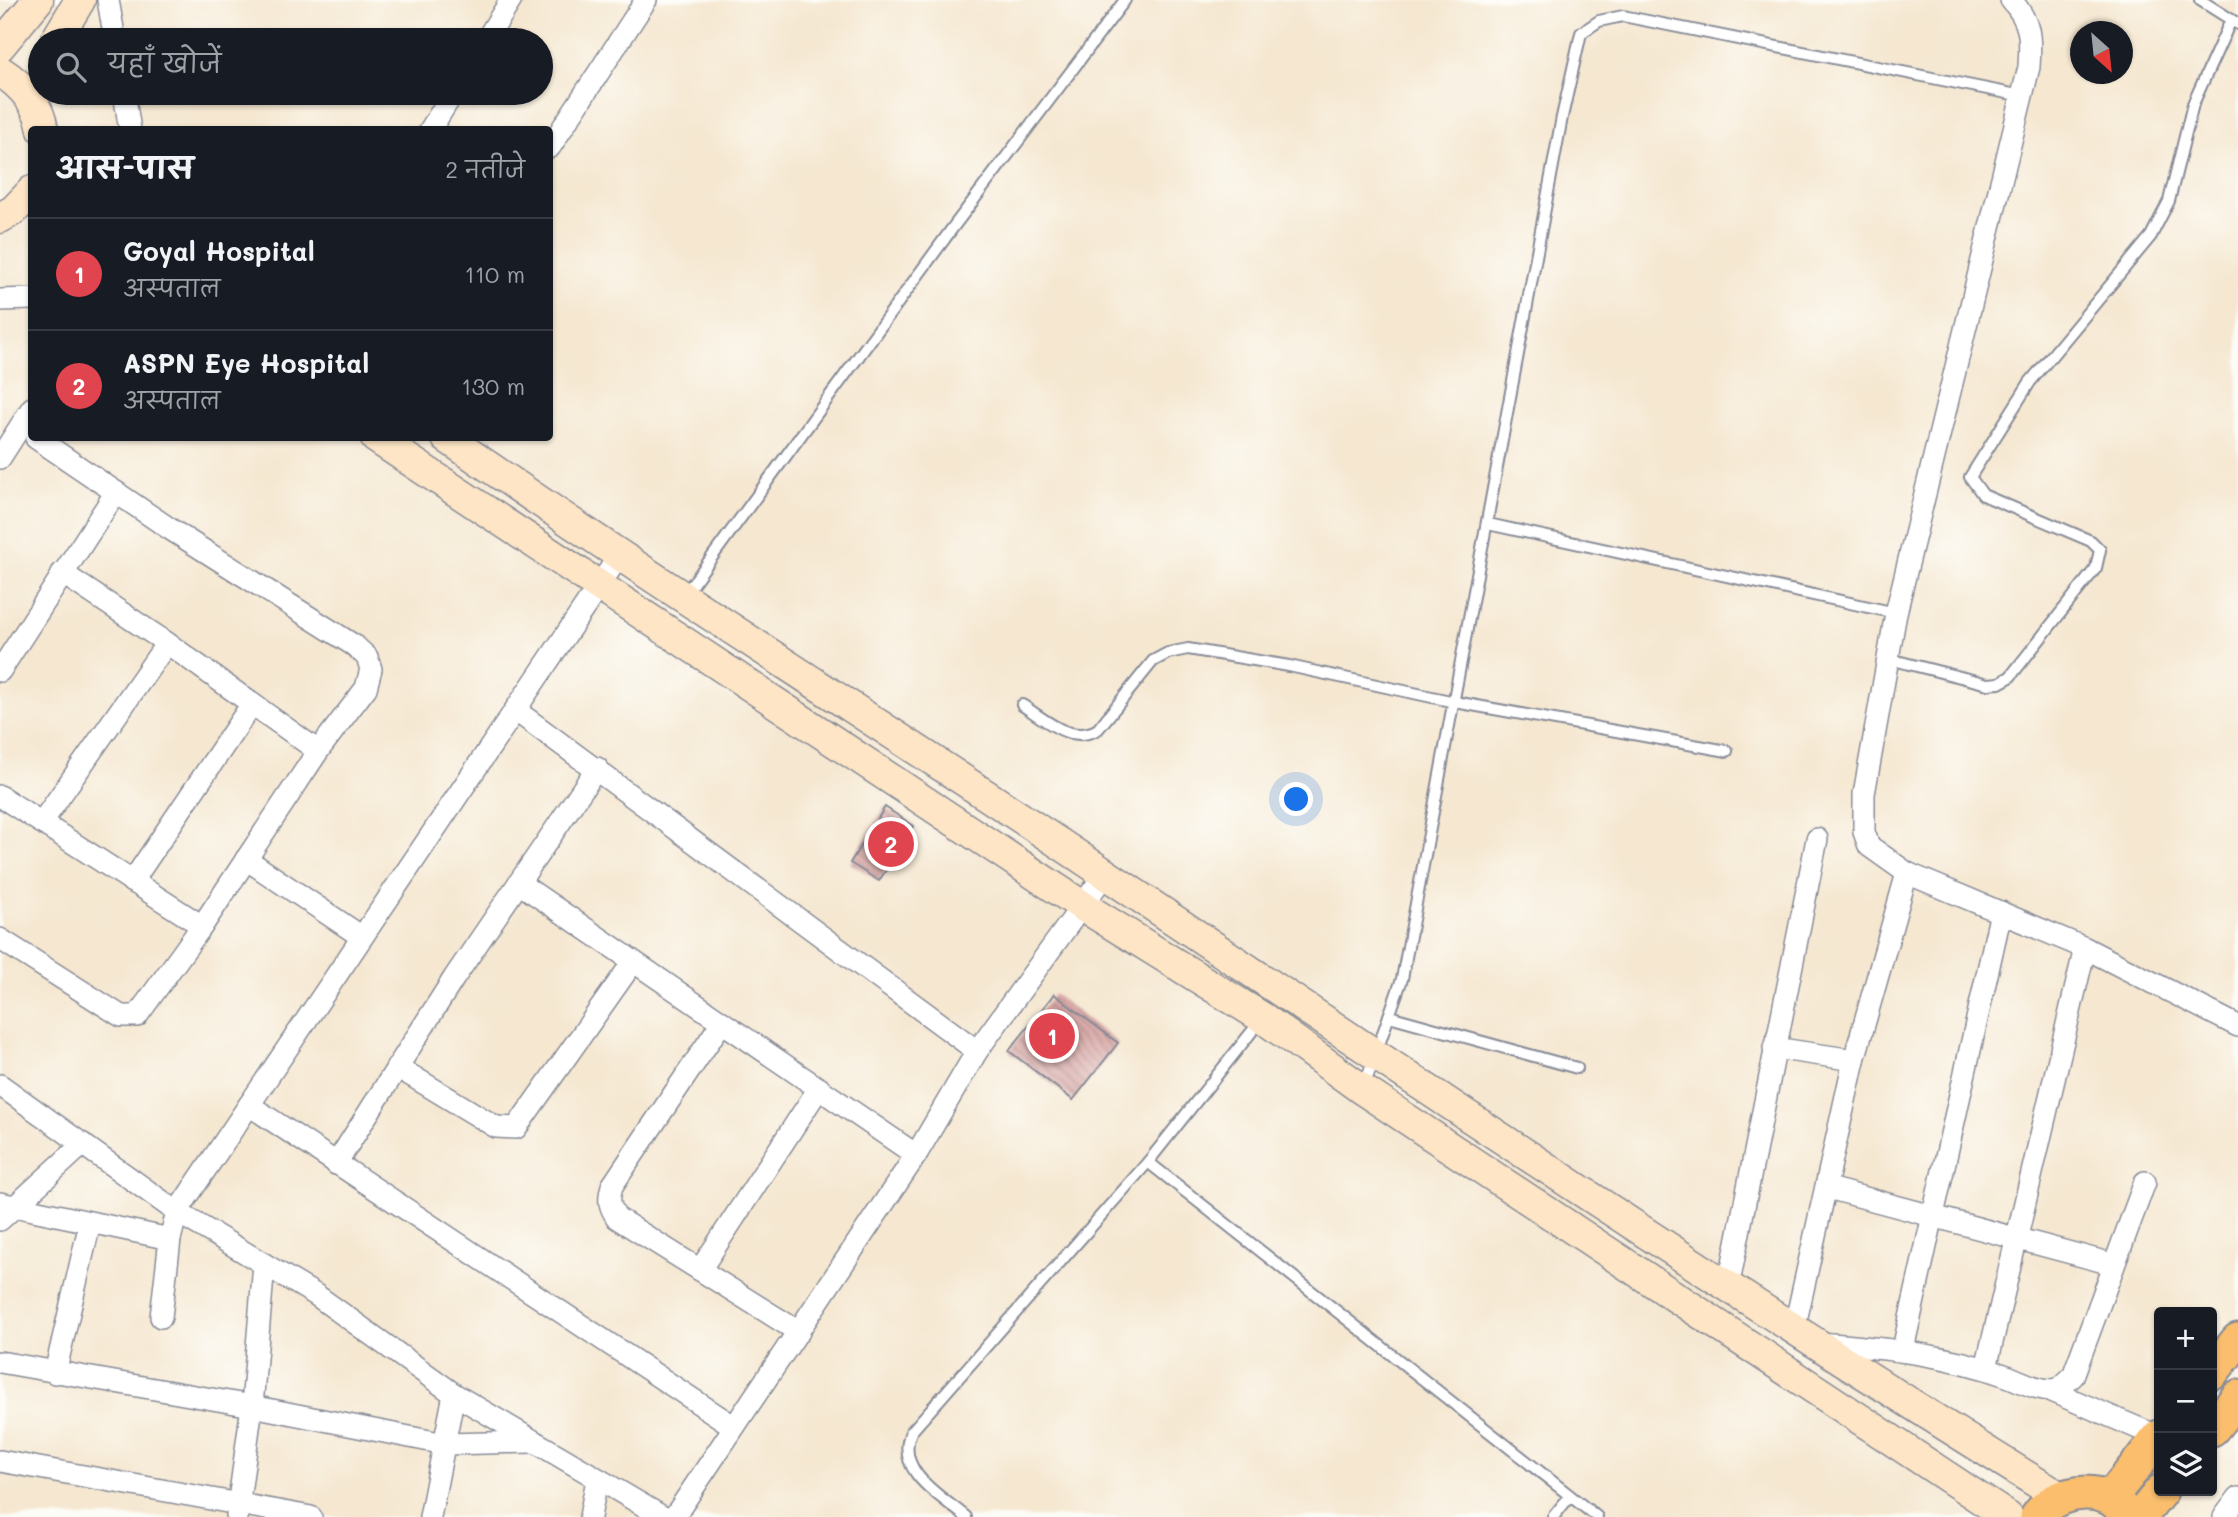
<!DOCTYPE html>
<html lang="hi">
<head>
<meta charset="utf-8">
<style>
	:root { --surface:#171b24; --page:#242831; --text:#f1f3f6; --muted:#9ea1a6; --line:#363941; --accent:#7c3aed }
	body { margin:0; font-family:Mali,"Playpen Sans Deva",sans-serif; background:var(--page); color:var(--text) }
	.controls { position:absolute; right:21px; bottom:21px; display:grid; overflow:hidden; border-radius:7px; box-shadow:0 2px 5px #0004 }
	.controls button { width:63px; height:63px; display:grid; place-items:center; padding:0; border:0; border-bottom:2px solid var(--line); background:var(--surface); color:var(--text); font:35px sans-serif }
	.compass { position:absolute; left:2070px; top:21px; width:63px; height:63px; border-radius:50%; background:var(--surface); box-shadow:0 2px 5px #0004; rotate:153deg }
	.you { position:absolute; left:1297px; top:800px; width:24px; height:24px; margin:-18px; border:5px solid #fff; border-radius:50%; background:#1a73e8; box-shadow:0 0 0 10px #1a73e833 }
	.badge { display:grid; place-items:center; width:46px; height:46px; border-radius:50%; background:var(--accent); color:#fff; font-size:23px; font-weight:700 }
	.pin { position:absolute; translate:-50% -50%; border:4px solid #fff; box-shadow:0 2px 7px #0006 }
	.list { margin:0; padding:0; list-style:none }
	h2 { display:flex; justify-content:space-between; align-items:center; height:91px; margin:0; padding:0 28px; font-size:30px }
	h2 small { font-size:23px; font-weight:400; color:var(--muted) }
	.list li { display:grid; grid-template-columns:46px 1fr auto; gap:21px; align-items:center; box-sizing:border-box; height:112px; padding:0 28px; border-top:2px solid var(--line) }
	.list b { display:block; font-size:26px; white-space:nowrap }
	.list p { margin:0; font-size:23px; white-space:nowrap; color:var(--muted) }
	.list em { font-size:23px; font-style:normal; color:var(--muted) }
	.icon { flex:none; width:38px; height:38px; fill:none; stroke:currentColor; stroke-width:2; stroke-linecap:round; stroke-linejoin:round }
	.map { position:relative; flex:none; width:2238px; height:1517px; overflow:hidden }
	.search { position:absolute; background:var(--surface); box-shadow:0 2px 5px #0004; left:28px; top:28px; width:525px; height:77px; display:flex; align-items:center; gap:18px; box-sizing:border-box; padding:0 24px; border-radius:38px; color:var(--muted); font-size:26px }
	.panel { position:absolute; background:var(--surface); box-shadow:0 2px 5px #0004; left:28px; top:126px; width:525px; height:315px; border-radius:7px }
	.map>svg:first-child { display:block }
	.building { fill:url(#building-back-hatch) }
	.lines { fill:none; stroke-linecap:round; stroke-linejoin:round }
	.service-casing { stroke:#888b97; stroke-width:14 }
	.minor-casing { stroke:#888b97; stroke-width:24 }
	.secondary-casing { stroke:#888b97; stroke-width:33 }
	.primary-casing { stroke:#888b97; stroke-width:37 }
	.service { stroke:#fff; stroke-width:10 }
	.minor { stroke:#fff; stroke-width:21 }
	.secondary { stroke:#fde5c5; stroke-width:30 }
	.primary { stroke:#fabe6d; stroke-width:33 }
</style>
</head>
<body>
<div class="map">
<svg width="2238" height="1517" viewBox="0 0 2238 1517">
	<defs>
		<pattern id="building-back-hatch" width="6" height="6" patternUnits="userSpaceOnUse" patternTransform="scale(1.75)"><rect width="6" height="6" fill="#d59f9e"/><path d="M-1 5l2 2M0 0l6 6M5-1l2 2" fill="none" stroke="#ac8284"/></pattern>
	</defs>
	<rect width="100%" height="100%" fill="#fdfcf7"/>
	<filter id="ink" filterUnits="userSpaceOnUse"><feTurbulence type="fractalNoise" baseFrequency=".0143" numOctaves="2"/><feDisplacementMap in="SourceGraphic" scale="14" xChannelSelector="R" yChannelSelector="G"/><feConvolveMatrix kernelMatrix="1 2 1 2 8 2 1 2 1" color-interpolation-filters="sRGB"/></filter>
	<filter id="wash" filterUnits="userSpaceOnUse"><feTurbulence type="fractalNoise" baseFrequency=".00686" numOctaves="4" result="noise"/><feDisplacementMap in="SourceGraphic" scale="28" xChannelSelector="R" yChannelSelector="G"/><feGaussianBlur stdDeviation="1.57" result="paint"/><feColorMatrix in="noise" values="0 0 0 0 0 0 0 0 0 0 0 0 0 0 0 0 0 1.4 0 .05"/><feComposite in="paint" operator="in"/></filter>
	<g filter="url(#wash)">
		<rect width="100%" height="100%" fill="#f5e7d0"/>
		<g id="blocks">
			<g class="building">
				<path d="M885,807L914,826L879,881L850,863Z"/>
				<path d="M1054,994L1118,1043L1073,1100L1009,1051Z"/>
			</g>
		</g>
	</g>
	<g filter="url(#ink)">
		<use href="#blocks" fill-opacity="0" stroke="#888b97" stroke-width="2"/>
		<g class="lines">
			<g class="service-casing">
				<g id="service">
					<path d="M2200,0L2238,24"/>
					<path d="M1488,524L1896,613"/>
					<path d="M685,594L954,226L1125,0"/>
					<path d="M1889,659L1988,684L1999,683L2010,677L2096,568L2100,550L2091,541L1983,495L1970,477L2030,382L2151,236L2169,201L2193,104L2231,20"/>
					<path d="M1022,705C1046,720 1071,745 1098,729L1153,661L1168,653L1188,649L1289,666L1455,702L1727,751"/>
					<path d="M1389,1016L1577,1068"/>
					<path d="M1261,1020L1148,1162L1597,1517"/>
					<path d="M1364,1087L1402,979L1562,117L1581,33L1599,21L1623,16L2022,96"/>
					<path d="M966,1517C940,1495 894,1471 911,1432L1148,1162"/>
					<path d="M1553,1517L1570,1496"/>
				</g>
			</g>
			<g class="minor-casing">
				<g id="minor">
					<path d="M108,0L115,40"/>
					<path d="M2011,0C2031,22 2031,38 2029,67L1896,613L1864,794V832L1869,846L1907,873L2085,948L2238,1026"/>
					<path d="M486,40L511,0"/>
					<path d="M124,93L130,130"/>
					<path d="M430,130L453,93"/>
					<path d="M550,147L646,0"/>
					<path d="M0,300L32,299"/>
					<path d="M0,458L32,408"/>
					<path d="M62,573L167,643L318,751"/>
					<path d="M0,671L116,492"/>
					<path d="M515,710L977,1051"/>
					<path d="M0,796L202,926"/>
					<path d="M42,822L167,643"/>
					<path d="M246,859L362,937"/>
					<path d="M132,882L252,704"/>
					<path d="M519,883L916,1155"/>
					<path d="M0,939L121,1016H137L202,926L318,751L366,688L371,669L367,657L355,646L170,529L36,438"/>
					<path d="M722,1022L612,1186C608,1200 609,1206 617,1218L799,1332"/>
					<path d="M1774,1048L1854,1060"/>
					<path d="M397,1067L496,1127L516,1128L633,962"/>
					<path d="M0,1085L177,1212L316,1295L454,1394L663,1517"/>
					<path d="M249,1105L733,1426"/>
					<path d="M336,1164L454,978L597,768"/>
					<path d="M1828,1188L2112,1264"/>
					<path d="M0,1203L170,1239"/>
					<path d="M0,1220L83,1144"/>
					<path d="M700,1270L819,1088"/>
					<path d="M1728,1288L1817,839"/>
					<path d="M161,1317L170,1239L177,1212L619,556"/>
					<path d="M1794,1330L1854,1060L1907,873"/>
					<path d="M1820,1343C1884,1348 1946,1354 2007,1376C2023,1382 2042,1393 2059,1389L2073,1376L2145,1182"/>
					<path d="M1903,1349L2001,912"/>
					<path d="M0,1362L252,1406L445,1444L534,1442"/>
					<path d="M1986,1368L2085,948"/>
					<path d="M55,1373L90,1223"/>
					<path d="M2051,1391L2159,1437"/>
					<path d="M0,1461L311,1517"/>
					<path d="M237,1515L252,1406L264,1264"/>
					<path d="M430,1517L454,1394"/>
					<path d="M590,1517L597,1479"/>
					<path d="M674,1517L916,1155L977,1051L1105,874"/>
					<path d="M2224,1517L2238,1498"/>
				</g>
			</g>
			<g class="secondary-casing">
				<g id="secondary">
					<path d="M56,40L80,0"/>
					<path d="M0,46L38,0"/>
					<path d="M0,71C22,85 39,104 43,130"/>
					<path d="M0,218L14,210L32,191"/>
					<path d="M376,438L1084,907L1263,1018L1363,1090L2008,1517"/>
					<path d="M447,438C665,589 890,730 1110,877C1424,1088 1739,1298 2060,1497"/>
				</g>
			</g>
			<g class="primary-casing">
				<g id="primary">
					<path d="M2212,1372L2238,1340"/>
					<path d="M2212,1429L2238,1397"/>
					<path d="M2110,1498L2159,1437"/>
					<path d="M2037,1517C2051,1495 2086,1487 2109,1498C2117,1502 2124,1511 2131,1517"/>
					<path d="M2140,1517L2161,1491"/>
				</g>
			</g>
			<use href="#service" class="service"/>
			<use href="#minor" class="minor"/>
			<use href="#secondary" class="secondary"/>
			<use href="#primary" class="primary"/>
		</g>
	</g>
</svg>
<div class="controls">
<button>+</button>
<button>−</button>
<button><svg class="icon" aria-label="layers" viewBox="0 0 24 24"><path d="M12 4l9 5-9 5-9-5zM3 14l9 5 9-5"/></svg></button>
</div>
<svg class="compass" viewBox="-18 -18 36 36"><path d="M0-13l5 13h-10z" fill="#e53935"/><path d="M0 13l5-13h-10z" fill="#9ea1a6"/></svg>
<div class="you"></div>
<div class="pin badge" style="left:1052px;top:1036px;background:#e0444e">1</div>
<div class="pin badge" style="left:891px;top:844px;background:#e0444e">2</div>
<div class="search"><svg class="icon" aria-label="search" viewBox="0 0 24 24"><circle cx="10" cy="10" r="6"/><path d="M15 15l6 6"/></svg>यहाँ खोजें</div>
<section class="panel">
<h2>आस-पास<small>2 नतीजे</small></h2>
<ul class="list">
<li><span class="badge" style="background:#e0444e">1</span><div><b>Goyal Hospital</b><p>अस्पताल</p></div><em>110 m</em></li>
<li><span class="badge" style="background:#e0444e">2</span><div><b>ASPN Eye Hospital</b><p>अस्पताल</p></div><em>130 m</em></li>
</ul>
</section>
</div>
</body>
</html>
